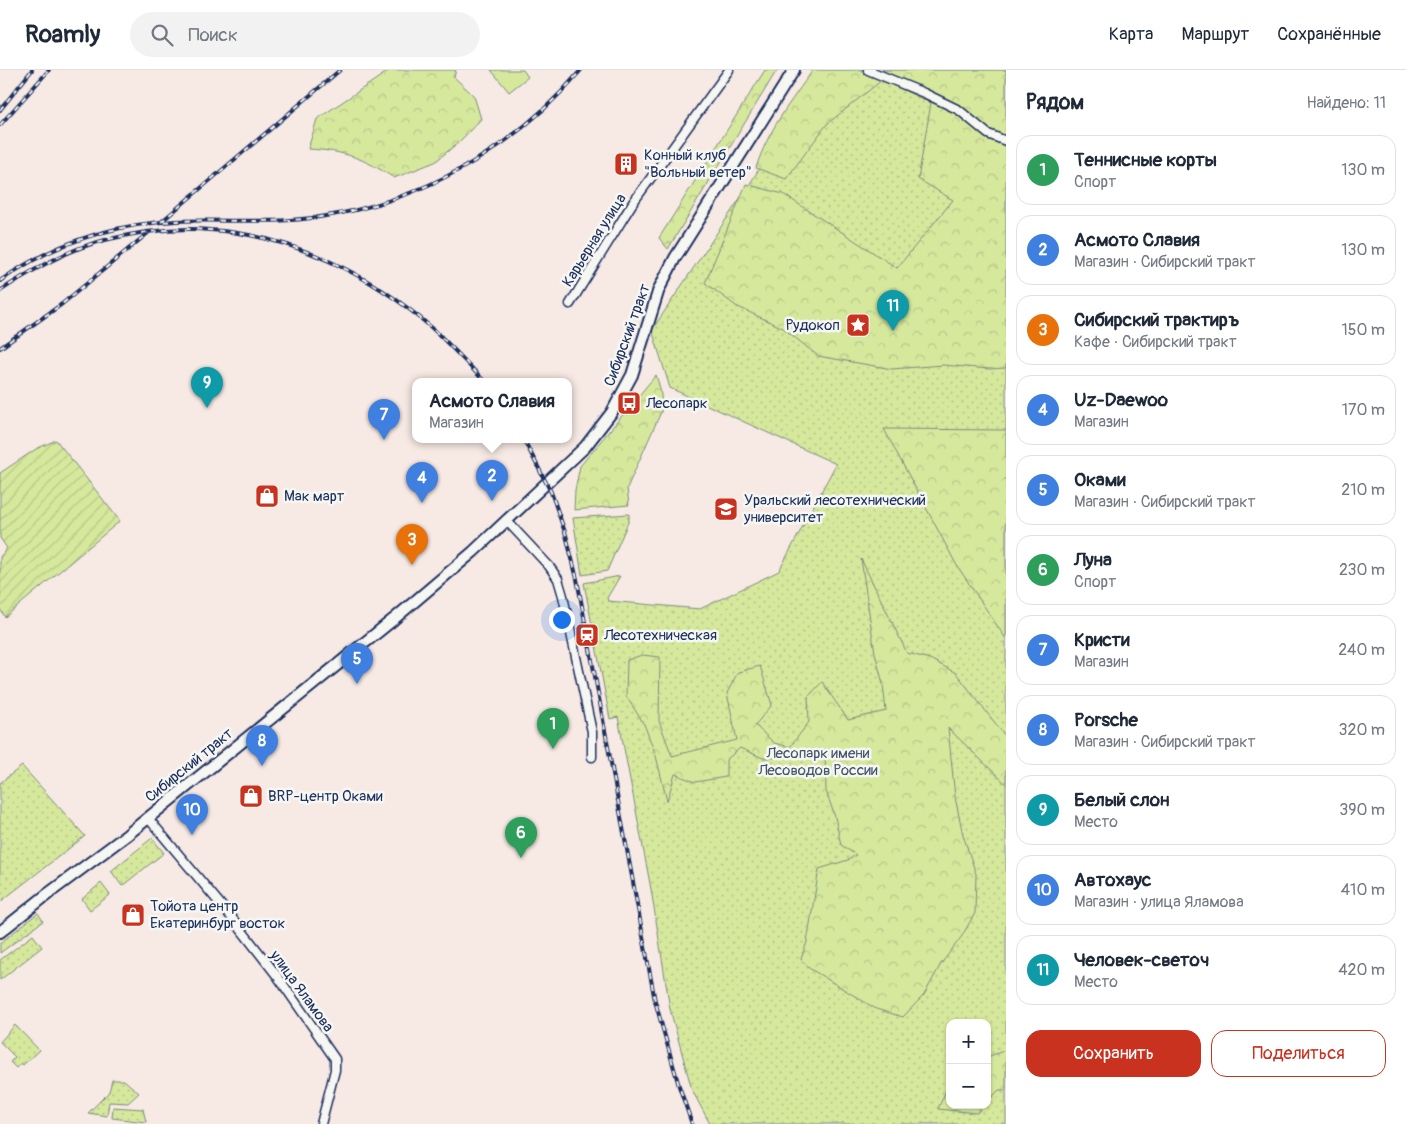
<!DOCTYPE html>
<html lang="ru">
<head>
<meta charset="utf-8">
<style>
	:root { --surface:#fff; --page:#f2f2f3; --text:#1f2937; --muted:#747a83; --line:#e0e1e3; --accent:#c8321e }
	body { margin:0; font-family:Pangolin,sans-serif; background:var(--page); color:var(--text) }
	.controls { position:absolute; right:15px; bottom:15px; display:grid; overflow:hidden; border-radius:10px; box-shadow:0 1px 4px #0004 }
	.controls button { width:45px; height:45px; display:grid; place-items:center; padding:0; border:0; border-bottom:1px solid var(--line); background:var(--surface); color:var(--text); font:25px sans-serif }
	.you { position:absolute; left:561px; top:549px; width:18px; height:18px; margin:-12px; border:4px solid #fff; border-radius:50%; background:#1a73e8; box-shadow:0 0 0 8px #1a73e833 }
	.badge { display:grid; place-items:center; width:32px; height:32px; border-radius:50%; background:var(--accent); color:#fff; font-size:16px; font-weight:700 }
	.pin { position:absolute; translate:-50% -41px; filter:drop-shadow(0 1px 2px #0008) }
	.pin::after { content:''; position:absolute; top:26px; width:18px; height:15px; background:inherit; clip-path:polygon(0 0,100% 0,50% 100%) }
	.popup { position:absolute; left:412px; top:308px; width:160px; height:65px; box-sizing:border-box; display:grid; place-content:center; border-radius:10px; background:var(--surface); filter:drop-shadow(0 1px 4px #0005); font-size:16px; white-space:nowrap; color:var(--muted) }
	.popup b { font-size:19px; color:var(--text) }
	.popup::after { content:''; position:absolute; left:50%; top:100%; margin-left:-10px; border:10px solid transparent; border-top-color:var(--surface) }
	.list { margin:0; padding:0; list-style:none }
	h2 { display:flex; justify-content:space-between; align-items:center; height:65px; margin:0; padding:0 20px; font-size:21px }
	h2 small { font-size:16px; font-weight:400; color:var(--muted) }
	.list li { display:grid; grid-template-columns:32px 1fr auto; gap:15px; align-items:center; box-sizing:border-box; height:70px; margin:0 10px 10px; padding:0 10px; border:1px solid var(--line); border-radius:15px }
	.list b { display:block; font-size:19px; white-space:nowrap }
	.list p { margin:0; font-size:16px; white-space:nowrap; color:var(--muted) }
	.list em { font-size:16px; font-style:normal; color:var(--muted) }
	.actions { display:flex; gap:10px; padding:15px 20px }
	.actions a { flex:1; padding:11px 0; border:1px solid var(--accent); border-radius:15px; text-align:center; font-size:18px; color:var(--accent) }
	.actions .main { background:var(--accent); color:#fff }
	.icon { flex:none; width:28px; height:28px; fill:none; stroke:currentColor; stroke-width:2; stroke-linecap:round; stroke-linejoin:round }
	.map { position:relative; flex:none; width:1006px; height:1054px; overflow:hidden }
	header { display:flex; align-items:center; gap:30px; box-sizing:border-box; height:70px; padding:0 25px; background:var(--surface); border-bottom:1px solid var(--line) }
	header strong { font-size:24px }
	nav { display:flex; gap:28px; margin-inline-start:auto; font-size:18px }
	.search { width:350px; height:45px; background:var(--page); display:flex; align-items:center; gap:12px; box-sizing:border-box; padding:0 18px; border-radius:28px; color:var(--muted); font-size:19px }
	main { display:flex }
	aside { flex:1; background:var(--surface) }
	.map>svg:first-child { display:block }
	.grass { fill:url(#grass-dots); stroke:#788c7d; fill-rule:evenodd }
	.forest { fill:url(#forest-crowns); stroke:#788c7d }
	.garden { fill:url(#garden-furrows); stroke:#788c7d }
	.pitch { fill:#d6e89c; stroke:#788c7d }
	.lines { fill:none; stroke-linecap:round; stroke-linejoin:round }
	.minor-casing { stroke:#1b2f5e; stroke-width:11 }
	.major-casing { stroke:#1b2f5e; stroke-width:14 }
	.minor { stroke:#f6f6f2; stroke-width:8 }
	.major { stroke:#f6f6f2; stroke-width:10 }
	.rail-casing { stroke:#1b2f5e; stroke-width:4 }
	.rail { stroke:#f6f6f2; stroke-width:2; stroke-dasharray:5.5; stroke-linecap:butt }
	.labels { text-anchor:middle; stroke-width:5; stroke-linejoin:round; paint-order:stroke }
	.poi-label { font-size:15px; fill:#1b2f5e; stroke:#f6f6f2; text-anchor:start }
	.street-label { font-size:15px; fill:#1b2f5e; stroke:#f6f6f2 }
	.park-label { font-size:15px; fill:#40546a; stroke:#f6f6f2 }
</style>
</head>
<body>
<header>
<strong>Roamly</strong>
<div class="search"><svg class="icon" aria-label="search" viewBox="0 0 24 24"><circle cx="10" cy="10" r="6"/><path d="M15 15l6 6"/></svg>Поиск</div>
<nav><a>Карта</a><a>Маршрут</a><a>Сохранённые</a></nav>
</header>
<main>
<div class="map">
<svg width="1006" height="1054" viewBox="0 0 1006 1054">
	<defs>
		<pattern id="grass-dots" width="8" height="8" patternUnits="userSpaceOnUse" patternTransform="scale(1.25)"><rect width="8" height="8" fill="#d6e89c"/><path d="M2 2h.1M6 6h.1" fill="none" stroke="#b7c789" stroke-width="1.8" stroke-linecap="round"/></pattern>
		<pattern id="forest-crowns" width="20" height="18" patternUnits="userSpaceOnUse" patternTransform="scale(1.25)"><rect width="20" height="18" fill="#d6e89c"/><path d="M2 6a3 3 0 1 1 6 0M12 15a3 3 0 1 1 6 0" fill="none" stroke="#b7c789"/></pattern>
		<pattern id="garden-furrows" width="10" height="10" patternUnits="userSpaceOnUse" patternTransform="scale(1.25)"><rect width="10" height="10" fill="#d6e89c"/><path d="M-1 1l2-2M0 10L10 0M9 11l2-2" fill="none" stroke="#b7c789"/></pattern>
	</defs>
	<rect width="100%" height="100%" fill="#f7e9e4"/>
	<filter id="ink" filterUnits="userSpaceOnUse"><feTurbulence type="fractalNoise" baseFrequency=".02" numOctaves="2"/><feDisplacementMap in="SourceGraphic" scale="10" xChannelSelector="R" yChannelSelector="G"/><feConvolveMatrix kernelMatrix="1 2 1 2 8 2 1 2 1" color-interpolation-filters="sRGB"/></filter>
	<g filter="url(#ink)">
		<g class="grass">
			<path d="M820,0H1006V1054H710L692,1020L670,939L651,819L618,647L610,649L584,513L620,506L607,528L608,531L700,539L779,501L836,394L670,318L652,260L751,112ZM950,953H987V1035H950Z"/>
			<path d="M629,444V450L607,501L582,505L573,448Z"/>
			<path d="M22,696L85,766L0,832V713Z"/>
			<path d="M152,768L164,783L122,816L111,801Z"/>
			<path d="M101,813L110,825L90,840L82,829Z"/>
			<path d="M38,843L43,851L0,883V873Z"/>
			<path d="M33,865L42,877L0,910V890Z"/>
			<path d="M15,955L39,980L23,995L21,993L16,998L10,992L15,987L0,972Z"/>
			<path d="M112,1010H124L139,1023L128,1033L109,1032L107,1046L88,1043L109,1022Z"/>
			<path d="M113,1037L143,1039L146,1052L112,1048Z"/>
		</g>
		<g class="forest">
			<path d="M390,0H456L454,7L474,26L481,49L460,71L435,92L394,108C363,88 345,81 308,79L317,49Z"/>
			<path d="M765,0H777L668,179L659,168Z"/>
			<path d="M813,0H1006V298L989,299L943,295L892,299L818,286L783,258L736,236L705,213L746,114L783,124L897,198L953,130L918,109L931,33L882,10L827,54L786,109L756,98C767,62 791,31 813,0Z"/>
			<path d="M656,305C660,317 663,329 661,342L627,418L629,435L574,440L575,420L580,396Z"/>
			<path d="M884,359L1006,360V569L956,494Z"/>
			<path d="M861,489L907,583L930,589L956,603L1006,667V714L948,658L955,727L963,765L976,804L975,843L962,866L941,894L924,925L903,947L876,939L809,898L801,889L807,872L819,799L848,790L856,785L841,775L835,747L826,721L825,680H811L795,687L763,688L740,678L726,690V707L695,712L675,704L667,731L656,686L644,654L626,626L627,590L642,585L660,587L659,651L672,686L737,670L727,623L738,602L760,596L772,635L755,655L774,673L790,677L809,652L808,627L822,612L848,650L886,641L883,614L875,583Z"/>
			<path d="M1006,980V1020H999L987,1032V987Z"/>
			<path d="M950,1011V1035H984L977,1043L938,1039Z"/>
		</g>
		<path class="garden" d="M56,370L120,451L5,547L0,539V487L7,478L0,468V403L36,379Z"/>
		<path class="pitch" d="M491,0H523L528,7L509,22Z"/>
		<g class="lines">
			<g class="minor-casing">
				<g id="minor">
					<path d="M868,0L924,23L959,40L988,64L1006,71"/>
					<path d="M570,234L632,134L729,0"/>
					<path d="M506,450L549,496L558,509L563,526L592,662V687"/>
					<path d="M148,748L232,848L278,907L335,989V1000L321,1054"/>
				</g>
			</g>
			<g class="major-casing">
				<path id="major" d="M0,862L49,823L127,765L394,549L473,482L585,377L612,342L632,305L659,219L675,188L794,0"/>
			</g>
			<use href="#minor" class="minor"/>
			<use href="#major" class="major"/>
			<g class="rail-casing">
				<g id="rail">
					<path d="M0,40L32,0"/>
					<path d="M0,55L49,0"/>
					<path d="M161,152L340,0"/>
					<path d="M0,211C52,174 113,154 176,151C224,149 272,154 320,147C421,132 516,78 581,0"/>
					<path d="M0,221C32,200 68,179 105,170C139,162 176,157 210,160C291,165 372,205 432,258C450,275 468,294 485,312"/>
					<path d="M0,278L62,234L148,163"/>
					<path d="M524,370L551,422L566,465L577,509L655,931L679,1016L692,1054"/>
				</g>
			</g>
			<use href="#rail" class="rail"/>
		</g>
	</g>
	<defs>
		<g id="building-square" transform="scale(1.25)"><rect x="-9" y="-9" width="18" height="18" rx="4" fill="#c8321e" stroke="#f6f6f2"/><path d="M-4-6H4V6H1V3H-1V6H-4ZM-2.5-4.3h1.7v1.8h-1.7ZM.8-4.3h1.7v1.8H.8ZM-2.5-1h1.7V.8h-1.7ZM.8-1h1.7V.8H.8Z" fill="#fff"/></g>
		<g id="sight-square" transform="scale(1.25)"><rect x="-9" y="-9" width="18" height="18" rx="4" fill="#c8321e" stroke="#f6f6f2"/><path d="M0-6L1.8-2.2L6-1.7L2.9 1.2L3.7 5.4L0 3.3L-3.7 5.4L-2.9 1.2L-6-1.7L-1.8-2.2Z" fill="#fff"/></g>
		<g id="bus-square" transform="scale(1.25)"><rect x="-9" y="-9" width="18" height="18" rx="4" fill="#c8321e" stroke="#f6f6f2"/><path d="M-5-6H5V4H4V6H2V4H-2V6H-4V4H-5ZM-3.5-4V0h7V-4ZM-3.5 1.2v1.5H-2V1.2ZM2 1.2v1.5H3.5V1.2Z" fill="#fff"/></g>
		<g id="shop-square" transform="scale(1.25)"><rect x="-9" y="-9" width="18" height="18" rx="4" fill="#c8321e" stroke="#f6f6f2"/><path d="M-5-2.5h2.3a2.7 3.5 0 0 1 5.4 0H5L5.5 6h-11ZM-1.5-2.5h3a1.5 2.3 0 0 0-3 0Z" fill="#fff"/></g>
		<g id="university-square" transform="scale(1.25)"><rect x="-9" y="-9" width="18" height="18" rx="4" fill="#c8321e" stroke="#f6f6f2"/><path d="M0-5L7-2L0 1L-7-2ZM-4 1L0 2.5L4 1V4Q0 6-4 4Z" fill="#fff"/></g>
		<g id="station-square" transform="scale(1.25)"><rect x="-9" y="-9" width="18" height="18" rx="4" fill="#c8321e" stroke="#f6f6f2"/><path d="M-3-6H3Q5-6 5-4V2Q5 4 3 4L4.5 6H3L1.5 4h-3L-3 6H-4.5L-3 4Q-5 4-5 2V-4Q-5-6-3-6ZM-3.5-4v3h7v-3ZM-3.5 1v1.5H-2V1ZM2 1v1.5H3.5V1Z" fill="#fff"/></g>
	</defs>
	<g fill-rule="evenodd">
		<use href="#building-square" x="626" y="94"/>
		<use href="#sight-square" x="858" y="255"/>
		<use href="#bus-square" x="629" y="333"/>
		<use href="#shop-square" x="267" y="426"/>
		<use href="#university-square" x="726" y="439"/>
		<use href="#station-square" x="587" y="565"/>
		<use href="#shop-square" x="251" y="726"/>
		<use href="#shop-square" x="133" y="845"/>
	</g>
	<g class="labels">
		<g class="poi-label">
			<text x="644" y="90">Конный клуб<tspan x="644" dy="17">"Вольный ветер"</tspan></text>
			<text x="840" y="260" text-anchor="end">Рудокоп</text>
			<text x="646" y="338">Лесопарк</text>
			<text x="284" y="431">Мак март</text>
			<text x="744" y="435">Уральский лесотехнический<tspan x="744" dy="17">университет</tspan></text>
			<text x="604" y="570">Лесотехническая</text>
			<text x="268" y="731">BRP-центр Оками</text>
			<text x="150" y="841">Тойота центр<tspan x="150" dy="17">Екатеринбург восток</tspan></text>
		</g>
		<g class="street-label">
			<text transform="translate(594 170) rotate(-58)" y="5">Карьерная улица</text>
			<text transform="translate(627 265) rotate(-70)" y="5">Сибирский тракт</text>
			<text transform="translate(189 695) rotate(-39)" y="5">Сибирский тракт</text>
			<text transform="translate(302 921) rotate(54)" y="5">улица Яламова</text>
		</g>
		<g class="park-label">
			<text x="818" y="688">Лесопарк имени<tspan x="818" dy="17">Лесоводов России</tspan></text>
		</g>
	</g>
</svg>
<div class="controls">
<button>+</button>
<button>−</button>
</div>
<div class="you"></div>
<div class="pin badge" style="left:553px;top:679px;background:#2e9e5b">1</div>
<div class="pin badge" style="left:492px;top:431px;background:#3f7fe0">2</div>
<div class="popup"><b>Асмото Славия</b>Магазин</div>
<div class="pin badge" style="left:412px;top:495px;background:#e8710a">3</div>
<div class="pin badge" style="left:422px;top:433px;background:#3f7fe0">4</div>
<div class="pin badge" style="left:357px;top:614px;background:#3f7fe0">5</div>
<div class="pin badge" style="left:521px;top:788px;background:#2e9e5b">6</div>
<div class="pin badge" style="left:384px;top:370px;background:#3f7fe0">7</div>
<div class="pin badge" style="left:262px;top:696px;background:#3f7fe0">8</div>
<div class="pin badge" style="left:207px;top:338px;background:#0f9aa8">9</div>
<div class="pin badge" style="left:192px;top:765px;background:#3f7fe0">10</div>
<div class="pin badge" style="left:893px;top:261px;background:#0f9aa8">11</div>
</div>
<aside>
<h2>Рядом<small>Найдено: 11</small></h2>
<ul class="list">
<li><span class="badge" style="background:#2e9e5b">1</span><div><b>Теннисные корты</b><p>Спорт</p></div><em>130 m</em></li>
<li><span class="badge" style="background:#3f7fe0">2</span><div><b>Асмото Славия</b><p>Магазин · Сибирский тракт</p></div><em>130 m</em></li>
<li><span class="badge" style="background:#e8710a">3</span><div><b>Сибирский трактиръ</b><p>Кафе · Сибирский тракт</p></div><em>150 m</em></li>
<li><span class="badge" style="background:#3f7fe0">4</span><div><b>Uz-Daewoo</b><p>Магазин</p></div><em>170 m</em></li>
<li><span class="badge" style="background:#3f7fe0">5</span><div><b>Оками</b><p>Магазин · Сибирский тракт</p></div><em>210 m</em></li>
<li><span class="badge" style="background:#2e9e5b">6</span><div><b>Луна</b><p>Спорт</p></div><em>230 m</em></li>
<li><span class="badge" style="background:#3f7fe0">7</span><div><b>Кристи</b><p>Магазин</p></div><em>240 m</em></li>
<li><span class="badge" style="background:#3f7fe0">8</span><div><b>Porsche</b><p>Магазин · Сибирский тракт</p></div><em>320 m</em></li>
<li><span class="badge" style="background:#0f9aa8">9</span><div><b>Белый слон</b><p>Место</p></div><em>390 m</em></li>
<li><span class="badge" style="background:#3f7fe0">10</span><div><b>Автохаус</b><p>Магазин · улица Яламова</p></div><em>410 m</em></li>
<li><span class="badge" style="background:#0f9aa8">11</span><div><b>Человек-светоч</b><p>Место</p></div><em>420 m</em></li>
</ul>
<div class="actions"><a class="main">Сохранить</a><a>Поделиться</a></div>
</aside>
</main>
</body>
</html>
